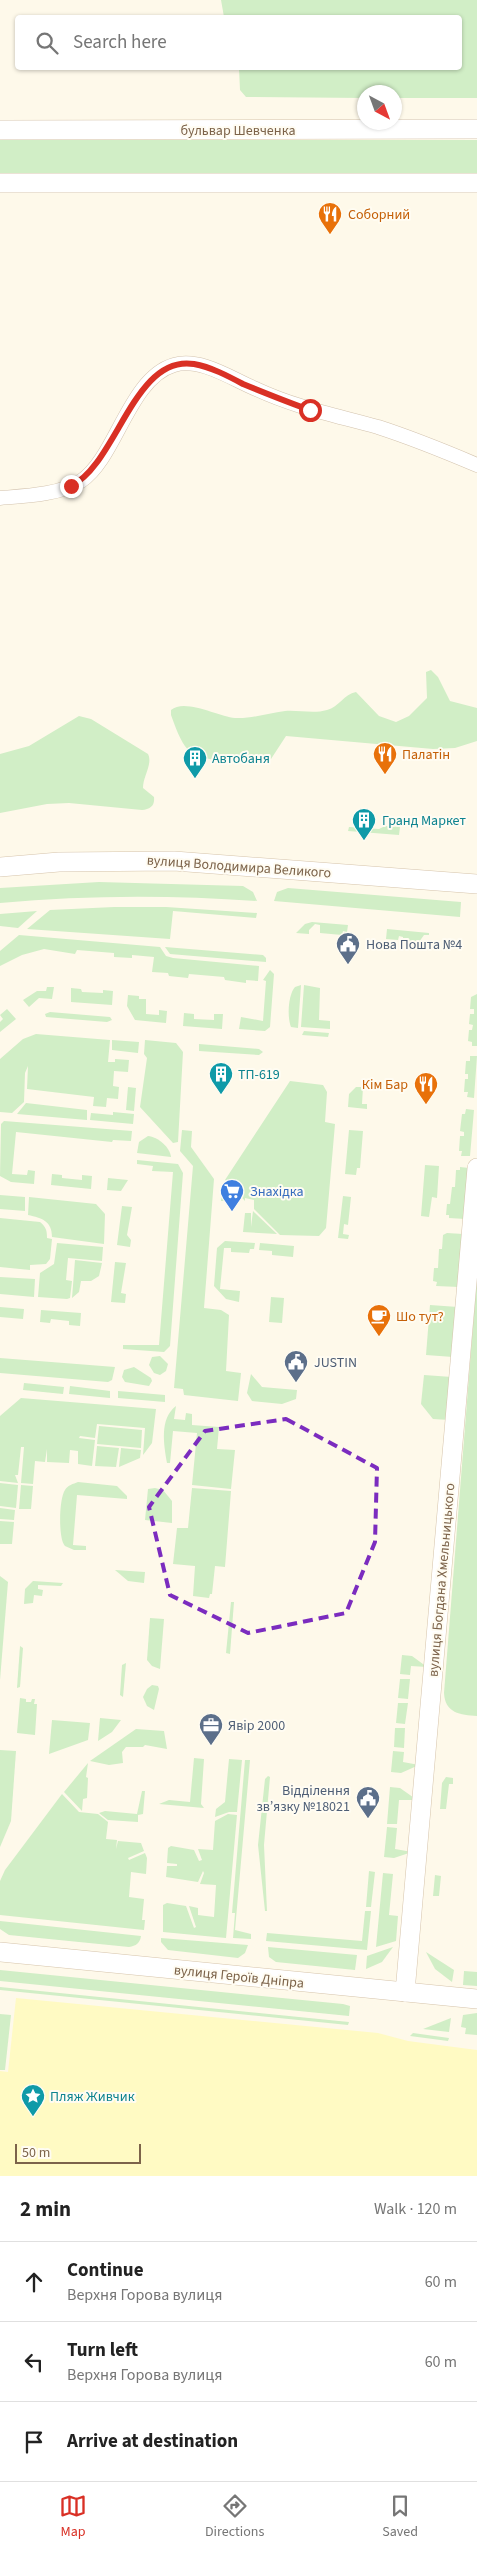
<!DOCTYPE html>
<html lang="en">
<head>
<meta charset="utf-8">
<style>
	:root { --surface:#fff; --page:#f2f2f2; --text:#222; --muted:#767676; --line:#e0e0e0; --accent:#d93025 }
	body { margin:0; font-family:"Source Sans 3",sans-serif; background:var(--page); color:var(--text) }
	.compass { position:absolute; left:357px; top:85px; width:45px; height:45px; border-radius:50%; background:var(--surface); box-shadow:0 1px 4px #0004; rotate:139deg }
	.scale { position:absolute; left:15px; bottom:12px; width:126px; box-sizing:border-box; padding-left:5px; border:2px solid #7c634a; border-top:0; font-size:14px; line-height:18px; white-space:nowrap; color:#7c634a; -webkit-text-stroke:4px #fffcf2; paint-order:stroke }
	.stop { position:absolute; width:15px; height:15px; margin:-11px; border:4px solid #d93025; border-radius:50%; background:#fff }
	.stop.end { background:#d93025; border-color:#fff; box-shadow:0 1px 5px #0008 }
	.list { margin:0; padding:0; list-style:none }
	h2 { display:flex; justify-content:space-between; align-items:center; height:65px; margin:0; padding:0 20px; font-size:21px }
	h2 small { font-size:16px; font-weight:400; color:var(--muted) }
	.list li { display:grid; grid-template-columns:32px 1fr auto; gap:15px; align-items:center; box-sizing:border-box; height:80px; padding:0 20px; border-top:1px solid var(--line) }
	.list b { display:block; font-size:19px; white-space:nowrap }
	.list p { margin:0; font-size:16px; white-space:nowrap; color:var(--muted) }
	.list em { font-size:16px; font-style:normal; color:var(--muted) }
	.icon { flex:none; width:28px; height:28px; fill:none; stroke:currentColor; stroke-width:2; stroke-linecap:round; stroke-linejoin:round }
	.map { position:relative; flex:none; width:477px; height:2176px; overflow:hidden }
	.search { position:absolute; background:var(--surface); box-shadow:0 1px 4px #0004; left:15px; right:15px; top:15px; height:55px; display:flex; align-items:center; gap:12px; box-sizing:border-box; padding:0 18px; border-radius:5px; color:var(--muted); font-size:19px }
	.sheet { height:305px; background:var(--surface) }
	nav { display:flex; justify-content:space-around; align-items:center; box-sizing:border-box; height:70px; border-top:1px solid var(--line); background:var(--surface); font-size:14px; color:var(--muted) }
	nav a { display:grid; justify-items:center; gap:2px }
	nav .on { color:var(--accent) }
	.map>svg:first-child { display:block }
	.green { fill:#d1eec6 }
	.sand { fill:#fffac3 }
	.lines { fill:none; stroke-linecap:round; stroke-linejoin:round }
	.street-casing { stroke:#d3c3ae; stroke-width:15 }
	.secondary-casing { stroke:#d6c4ab; stroke-width:20 }
	.street { stroke:#fff; stroke-width:14 }
	.secondary { stroke:#fff; stroke-width:19 }
	.route { stroke:#d93025; stroke-width:6 }
	.marked { fill:none; stroke:#7b2cbf; stroke-width:4; stroke-dasharray:10 6; stroke-linejoin:round }
	.labels { text-anchor:middle; stroke-width:4; stroke-linejoin:round; paint-order:stroke }
	.street-label { font-size:14px; fill:#7c634a; stroke:#fffcf2 }
	.food-label { font-size:14px; fill:#c56008; stroke:#fffcf2; text-anchor:start }
	.culture-label { font-size:14px; fill:#0d838f; stroke:#fffcf2; text-anchor:start }
	.service-label { font-size:14px; fill:#4e5e75; stroke:#fffcf2; text-anchor:start }
	.shop-label { font-size:14px; fill:#366cbe; stroke:#fffcf2; text-anchor:start }
</style>
</head>
<body>
<div class="map">
<svg width="477" height="2176" viewBox="0 0 477 2176">
	<rect width="100%" height="100%" fill="#fef9ea"/>
	<g class="green">
		<path d="M221,0H477V98H395L394,92H364V98L246,97L240,90L239,68H460V18L224,17Z"/>
		<path d="M477,140V173H0V140Z"/>
		<path d="M431,670L438,677L450,701L477,708V741L455,748L433,749L286,736L271,759C255,764 199,763 188,750C180,741 175,726 171,715V710C185,698 219,717 235,718C251,719 268,713 285,711C299,710 314,714 327,710C339,707 344,694 356,692L379,716L396,722L409,716L427,698L426,672Z"/>
		<path d="M79,716L91,719L148,754C153,764 143,776 143,788L154,797C155,806 150,809 142,810L69,803L47,804L0,813V754L29,746Z"/>
		<path d="M385,826L400,827L399,835L348,831L349,827L379,829Z"/>
		<path d="M99,882L243,886L253,892L257,901C171,895 86,895 0,903V888Z"/>
		<path d="M288,888L461,902L460,917L274,901L277,892Z"/>
		<path d="M114,907H166L257,913L256,918L173,911L170,939L27,929L50,910Z"/>
		<path d="M37,911L18,928L0,926V914Z"/>
		<path d="M312,922L348,925L347,932L343,931L342,935L320,933V925L315,924L309,930V934L296,933L305,924Z"/>
		<path d="M387,929L429,933V935H424L419,942L403,940V937L399,936L398,940L386,939Z"/>
		<path d="M19,935L160,947L166,956L173,958L259,966L258,981L246,980V983L225,980L224,977L189,974L188,978L169,976L168,973L152,972L154,957L132,955V958L114,957V953L77,950L75,954L44,949L22,955L0,966V951Z"/>
		<path d="M165,947L263,955L266,958V962L170,954Z"/>
		<path d="M270,970L274,974L270,1027L265,1031L239,1029L241,1017L263,1021L266,981L263,980Z"/>
		<path d="M301,985L298,1028L291,1027C287,1017 288,995 295,987Z"/>
		<path d="M304,985L320,988L319,1020L330,1021V1029L301,1027Z"/>
		<path d="M47,987H54L52,999L39,998L29,1007L23,1000L37,991H46Z"/>
		<path d="M71,988L81,989L82,992L103,993V990L113,991L112,1005L71,1002Z"/>
		<path d="M477,994V1046H472V1042L468,1041L469,1030H472L473,1025L469,1024L470,1014H474V1009H470L471,997Z"/>
		<path d="M128,995L139,996V999H146V1014L159,1015V1010L167,1011L166,1023L135,1020L127,1006Z"/>
		<path d="M7,1009L16,1019L0,1032V1022L3,1019L0,1015Z"/>
		<path d="M50,1012L110,1017L112,1020L107,1022L46,1017L45,1014Z"/>
		<path d="M184,1013L194,1014V1019L214,1020V1014H223L222,1029L183,1026Z"/>
		<path d="M304,1031L329,1033L328,1037L302,1035Z"/>
		<path d="M36,1034L110,1040L108,1062H115V1059L129,1060L128,1072L114,1071L113,1086L119,1087L118,1099L107,1098L106,1107L93,1106L94,1097L27,1089L28,1066L25,1073L24,1102L12,1113L0,1112V1059L23,1039Z"/>
		<path d="M112,1040L139,1042L138,1053L112,1050Z"/>
		<path d="M145,1040L176,1043L183,1052L178,1142L173,1143L140,1107L147,1058L144,1054Z"/>
		<path d="M199,1044L259,1049L263,1052L259,1055L199,1051Z"/>
		<path d="M470,1056H477L474,1098L467,1097L468,1092H464L465,1079H468V1074H465L466,1061H470Z"/>
		<path d="M290,1081L323,1085L327,1092L325,1122L335,1124L326,1228L319,1236L280,1235L254,1209V1200L245,1198V1201L225,1180Z"/>
		<path d="M128,1087L136,1088L134,1111L126,1110Z"/>
		<path d="M356,1087H363L362,1104H367V1109L348,1107L349,1094Z"/>
		<path d="M26,1103L87,1110V1120L17,1114Z"/>
		<path d="M466,1109L474,1110L470,1156H461L462,1151H459L460,1136H464V1132L460,1131L462,1114H465Z"/>
		<path d="M113,1112L134,1114L133,1124L90,1120L91,1113L113,1115Z"/>
		<path d="M4,1121L132,1131L131,1141L113,1140L112,1142L16,1132L12,1174L27,1175L28,1170L35,1171L34,1184L11,1182L0,1176L1,1124Z"/>
		<path d="M182,1130L192,1131L191,1147L214,1179L204,1308L221,1310L229,1315L226,1371L241,1373L238,1401L184,1395L183,1389L174,1388L193,1166L180,1151Z"/>
		<path d="M349,1130L363,1131L360,1168H357L356,1175L345,1174Z"/>
		<path d="M148,1136C158,1137 170,1147 171,1157L137,1153L139,1142Z"/>
		<path d="M137,1160L178,1164L183,1173L170,1346L164,1352L123,1349V1345H159L173,1172L152,1171L153,1166L137,1164Z"/>
		<path d="M425,1165L439,1166L437,1198L432,1197L429,1217L421,1216Z"/>
		<path d="M460,1167L469,1168L465,1219L449,1218V1215H446L447,1204H450L452,1187H455L456,1170H460Z"/>
		<path d="M52,1174L62,1175V1178L82,1180V1175L92,1176L91,1189L51,1185Z"/>
		<path d="M108,1178L128,1180L121,1191L107,1190Z"/>
		<path d="M223,1183L241,1200L226,1199L225,1201H221Z"/>
		<path d="M0,1195L25,1197V1211L0,1209Z"/>
		<path d="M343,1196L351,1197L348,1225L344,1224L343,1234L349,1235L348,1239L338,1238Z"/>
		<path d="M29,1197L96,1204L105,1214L104,1244L52,1237C52,1221 42,1218 28,1215Z"/>
		<path d="M122,1206L132,1207L127,1235L131,1240L130,1247L117,1245Z"/>
		<path d="M253,1211L277,1234L243,1232L245,1213H251V1227Z"/>
		<path d="M0,1218L40,1222C46,1227 47,1230 47,1238L52,1239L50,1259L46,1264L30,1265V1270L0,1267Z"/>
		<path d="M447,1233L463,1234L459,1287L436,1286L437,1282L433,1281L434,1268H438L439,1249H442L443,1235Z"/>
		<path d="M225,1241L255,1243L254,1249H250L249,1253L231,1252V1248H224L220,1289L240,1291L239,1302L226,1299L214,1286L217,1248Z"/>
		<path d="M57,1243L103,1247L102,1261L68,1258L66,1280L72,1281L70,1298L67,1299L38,1297L40,1273L54,1264Z"/>
		<path d="M260,1243L294,1246L293,1257L272,1255V1251L259,1250Z"/>
		<path d="M75,1260L102,1263L99,1276L91,1281H81L79,1292L72,1298Z"/>
		<path d="M115,1262L126,1263L121,1293L126,1294L125,1303L111,1302Z"/>
		<path d="M477,1275V1716C460,1715 445,1713 444,1693Z"/>
		<path d="M0,1277L35,1279L34,1297L0,1294Z"/>
		<path d="M271,1297L284,1298L282,1323L269,1322Z"/>
		<path d="M430,1305L458,1307L453,1357L426,1355Z"/>
		<path d="M0,1307L24,1309L23,1319L0,1317Z"/>
		<path d="M41,1310L81,1313L80,1326L69,1325V1321L51,1319L50,1323L40,1322Z"/>
		<path d="M160,1356L168,1364L166,1371L160,1375L154,1373L149,1365L152,1357Z"/>
		<path d="M0,1358L115,1367L112,1380L108,1382L0,1373Z"/>
		<path d="M134,1367L151,1378L152,1381L149,1386L125,1382L122,1377L124,1370Z"/>
		<path d="M251,1374L262,1387L297,1390L296,1399L282,1404L252,1401L247,1393Z"/>
		<path d="M424,1375L452,1377L449,1420L433,1419L421,1404Z"/>
		<path d="M24,1383L64,1387L63,1394L23,1390Z"/>
		<path d="M70,1386L110,1391V1398L69,1394Z"/>
		<path d="M118,1391L165,1395V1402L118,1398Z"/>
		<path d="M21,1398L156,1409L152,1443L143,1455L145,1428L97,1424L95,1438L80,1436L79,1438L95,1440L92,1466L78,1464V1451L70,1450L69,1463L47,1462V1449L45,1462L35,1461L33,1484L21,1483L24,1447H21L18,1475H15L18,1483L0,1481V1416Z"/>
		<path d="M176,1406L174,1419L185,1420L186,1413L192,1414V1425L219,1427L217,1449L235,1450L231,1489L192,1485L197,1433L173,1431L170,1463H167C164,1445 159,1419 176,1406Z"/>
		<path d="M99,1426L142,1430L141,1448L97,1444Z"/>
		<path d="M97,1446L119,1448L116,1467L95,1466Z"/>
		<path d="M121,1448L141,1450L140,1458L119,1467Z"/>
		<path d="M78,1482L117,1486L127,1496V1499L77,1495L73,1545L86,1546V1550H74L65,1546C58,1539 59,1498 65,1490C68,1485 73,1484 78,1482Z"/>
		<path d="M0,1483L18,1485L16,1508L0,1506Z"/>
		<path d="M21,1485L33,1486L31,1509H19Z"/>
		<path d="M155,1488L163,1490L172,1501V1523L145,1520L148,1489Z"/>
		<path d="M192,1488L231,1491L225,1567L215,1566L212,1594H210L209,1598L193,1596L195,1566L173,1564L177,1528H188Z"/>
		<path d="M0,1508L15,1510L14,1520L0,1519Z"/>
		<path d="M0,1521L14,1522L12,1544H0Z"/>
		<path d="M115,1570L145,1572L144,1583L128,1581Z"/>
		<path d="M0,1576L8,1582L0,1680Z"/>
		<path d="M33,1581L63,1583L61,1586L38,1585V1589L43,1590L42,1596L34,1595L33,1603L24,1604L25,1589Z"/>
		<path d="M231,1602H234L230,1654L226,1653Z"/>
		<path d="M150,1618L164,1619L160,1669L152,1666L147,1660Z"/>
		<path d="M20,1646L23,1648L20,1687L17,1688Z"/>
		<path d="M402,1655L412,1656L427,1667L411,1666L410,1675L400,1674Z"/>
		<path d="M126,1663L123,1697L120,1695L122,1665Z"/>
		<path d="M400,1679H410L408,1699L398,1698Z"/>
		<path d="M152,1685L158,1686L159,1689L154,1710L147,1706L143,1697L147,1689Z"/>
		<path d="M20,1698L26,1699V1702H31L32,1699H35L34,1704H37L35,1735L17,1733Z"/>
		<path d="M398,1703H408L405,1724L396,1723Z"/>
		<path d="M100,1718L121,1720L112,1732L98,1741Z"/>
		<path d="M52,1720L90,1723L88,1740L49,1754Z"/>
		<path d="M395,1728H405L404,1748L394,1747Z"/>
		<path d="M136,1729L164,1731L167,1749L145,1745L143,1747H126L122,1752L123,1763L109,1765L90,1761Z"/>
		<path d="M0,1750L16,1751L11,1821L0,1847Z"/>
		<path d="M393,1751L404,1752L403,1762L419,1765L401,1773L391,1772Z"/>
		<path d="M194,1758L204,1759L201,1804L204,1808L159,1804L169,1800L190,1802Z"/>
		<path d="M229,1759L242,1760L237,1812H229L215,1817L216,1809L225,1802Z"/>
		<path d="M245,1760H250L235,1930L251,1934V1939L233,1938L235,1913H232Z"/>
		<path d="M88,1763L86,1777L88,1778L87,1798L83,1799L82,1811L64,1792Z"/>
		<path d="M268,1776L270,1777L264,1845L267,1911H265L258,1845L265,1779Z"/>
		<path d="M446,1777L453,1778V1784H449L446,1809H440L442,1783Z"/>
		<path d="M390,1787L400,1788L417,1800H399L397,1824H387Z"/>
		<path d="M142,1791H145L143,1814L138,1815V1822L108,1820L99,1813L105,1811L137,1814Z"/>
		<path d="M62,1794L79,1812L98,1814L108,1822L106,1839L117,1840L116,1849L118,1841L141,1843L144,1851L128,1858L129,1860L145,1853L147,1858L146,1874L131,1872L129,1897L144,1899L142,1920H145L144,1930L0,1915V1881L5,1870Z"/>
		<path d="M228,1814L237,1815L226,1938L163,1932V1905L167,1903L186,1906L194,1928L196,1927L189,1906L198,1908V1915L214,1917L216,1885L200,1884L204,1873L203,1871L198,1882L166,1877L167,1866H177V1864L167,1863L168,1848L171,1846L194,1850L199,1861L202,1860L198,1849L213,1850L215,1821Z"/>
		<path d="M387,1827L397,1828L395,1849L412,1852L394,1858L384,1857Z"/>
		<path d="M369,1871L375,1872L371,1907H366Z"/>
		<path d="M383,1873L393,1874L389,1915L398,1916L396,1941L376,1947Z"/>
		<path d="M435,1875L441,1876L439,1896H433Z"/>
		<path d="M365,1911H371L367,1950L266,1941L267,1933L362,1941Z"/>
		<path d="M0,1921L141,1936C140,1943 136,1946 129,1947L9,1935L0,1929Z"/>
		<path d="M161,1938L248,1945L245,1953L238,1958L168,1950L161,1942Z"/>
		<path d="M268,1947L357,1955L355,1970L276,1962L269,1957Z"/>
		<path d="M393,1947L382,1962L366,1969L367,1956Z"/>
		<path d="M426,1952L454,1970L452,1982L435,1969Z"/>
		<path d="M0,1970L343,2004L350,2006L349,2016L0,1981Z"/>
		<path d="M464,1971L477,1972V1986L463,1985Z"/>
		<path d="M0,1987L349,2022L348,2025L0,1990Z"/>
		<path d="M477,2013V2035L465,2034L466,2028L461,2027L463,2015Z"/>
		<path d="M0,2014L11,2015L5,2070H0Z"/>
		<path d="M451,2018L449,2032L423,2029Z"/>
		<path d="M413,2033L449,2038L448,2041L410,2036Z"/>
	</g>
	<path class="sand" d="M16,1998L378,2033L408,2041L477,2050V2176H0V2071L8,2072Z"/>
	<g class="lines">
		<g class="street-casing">
			<path id="street" d="M0,498C25,496 59,495 81,481C116,458 129,378 174,365C200,357 232,379 256,389C297,408 335,415 378,427C412,438 444,451 477,465"/>
		</g>
		<g class="secondary-casing">
			<g id="secondary">
				<path d="M0,130L477,129"/>
				<path d="M0,183H477"/>
				<path d="M0,867L59,862L174,861L477,884"/>
				<path d="M0,1952L477,1999"/>
				<path d="M405,1992L477,1168"/>
			</g>
		</g>
		<use href="#street" class="street"/>
		<use href="#secondary" class="secondary"/>
	</g>
	<g class="lines">
		<path class="route" d="M71,486C117,464 134,354 194,364C211,367 228,376 243,384C265,393 287,402 310,410"/>
	</g>
	<path class="marked" d="M286,1419L377,1468L375,1542L346,1613L248,1633L170,1595L149,1507L205,1431Z"/>
	<defs>
		<g id="restaurant-pin" transform="scale(1.25)"><path d="M0 17L-7.5 6A9.5 9.5 0 1 1 7.5 6Z" fill="#e8710a" stroke="#fffcf2"/><path d="M-5-6h1v4h1v-4h1v4h1v-4h1v5L-1.5 .5V6h-2V.5L-5-1ZM5-6V6H3V1.5H1.5Q1.5-4 5-6Z" fill="#fff"/></g>
		<g id="building-pin" transform="scale(1.25)"><path d="M0 17L-7.5 6A9.5 9.5 0 1 1 7.5 6Z" fill="#0f9aa8" stroke="#fffcf2"/><path d="M-4-6H4V6H1V3H-1V6H-4ZM-2.5-4.3h1.7v1.8h-1.7ZM.8-4.3h1.7v1.8H.8ZM-2.5-1h1.7V.8h-1.7ZM.8-1h1.7V.8H.8Z" fill="#fff"/></g>
		<g id="civic-pin" transform="scale(1.25)"><path d="M0 17L-7.5 6A9.5 9.5 0 1 1 7.5 6Z" fill="#5c6f8a" stroke="#fffcf2"/><path d="M-.6-6.5H3V-4.5H.6V-3L4-1V1h2V6H-6V1h2V-1L-.6-3ZM-1.2 2.5V6h2.4V2.5Z" fill="#fff"/></g>
		<g id="supermarket-pin" transform="scale(1.25)"><path d="M0 17L-7.5 6A9.5 9.5 0 1 1 7.5 6Z" fill="#3f7fe0" stroke="#fffcf2"/><path d="M-6-5.5h2.5l.6 2H6L4.5 2H-2.5L-4.4-4H-6ZM-1.5 3.2a1.3 1.3 0 1 0 .1 0ZM3 3.2a1.3 1.3 0 1 0 .1 0Z" fill="#fff"/></g>
		<g id="cafe-pin" transform="scale(1.25)"><path d="M0 17L-7.5 6A9.5 9.5 0 1 1 7.5 6Z" fill="#e8710a" stroke="#fffcf2"/><path d="M-5.5-4.5H6V0H3Q3 3.5 0 3.5H-2.5Q-5.5 3.5-5.5 0ZM3-3.2v2h1.7v-2ZM-6 4.5H4V6H-6Z" fill="#fff"/></g>
		<g id="office-pin" transform="scale(1.25)"><path d="M0 17L-7.5 6A9.5 9.5 0 1 1 7.5 6Z" fill="#5c6f8a" stroke="#fffcf2"/><path d="M-6-3h4V-5.5h4V-3h4V5H-6ZM-1-4.5V-3h2v-1.5ZM-6 0V1H6V0Z" fill="#fff"/></g>
		<g id="sight-pin" transform="scale(1.25)"><path d="M0 17L-7.5 6A9.5 9.5 0 1 1 7.5 6Z" fill="#0f9aa8" stroke="#fffcf2"/><path d="M0-6L1.8-2.2L6-1.7L2.9 1.2L3.7 5.4L0 3.3L-3.7 5.4L-2.9 1.2L-6-1.7L-1.8-2.2Z" fill="#fff"/></g>
	</defs>
	<g fill-rule="evenodd">
		<use href="#restaurant-pin" x="330" y="214"/>
		<use href="#restaurant-pin" x="385" y="754"/>
		<use href="#building-pin" x="195" y="758"/>
		<use href="#building-pin" x="364" y="820"/>
		<use href="#civic-pin" x="348" y="944"/>
		<use href="#building-pin" x="221" y="1074"/>
		<use href="#restaurant-pin" x="426" y="1084"/>
		<use href="#supermarket-pin" x="232" y="1191"/>
		<use href="#cafe-pin" x="379" y="1316"/>
		<use href="#civic-pin" x="296" y="1362"/>
		<use href="#office-pin" x="211" y="1725"/>
		<use href="#civic-pin" x="368" y="1798"/>
		<use href="#sight-pin" x="33" y="2096"/>
	</g>
	<g class="labels">
		<g class="street-label">
			<text x="238" y="135">бульвар Шевченка</text>
			<text transform="translate(239 866) rotate(4)" y="5">вулиця Володимира Великого</text>
			<text transform="translate(441 1580) rotate(-85)" y="5">вулиця Богдана Хмельницького</text>
			<text transform="translate(239 1976) rotate(6)" y="5">вулиця Героїв Дніпра</text>
		</g>
		<g class="food-label">
			<text x="348" y="219">Соборний</text>
			<text x="402" y="759">Палатін</text>
			<text x="408" y="1089" text-anchor="end">Кім Бар</text>
			<text x="396" y="1321">Шо тут?</text>
		</g>
		<g class="culture-label">
			<text x="212" y="763">Автобаня</text>
			<text x="382" y="825">Гранд Маркет</text>
			<text x="238" y="1079">ТП-619</text>
			<text x="50" y="2101">Пляж Живчик</text>
		</g>
		<g class="service-label">
			<text x="366" y="949">Нова Пошта №4</text>
			<text x="314" y="1367">JUSTIN</text>
			<text x="228" y="1730">Явір 2000</text>
			<text x="350" y="1795" text-anchor="end">Відділення<tspan x="350" dy="16">зв’язку №18021</tspan></text>
		</g>
		<g class="shop-label">
			<text x="250" y="1196">Знахідка</text>
		</g>
	</g>
</svg>
<svg class="compass" viewBox="-18 -18 36 36"><path d="M0-13l5 13h-10z" fill="#e53935"/><path d="M0 13l5-13h-10z" fill="#767676"/></svg>
<div class="scale">50 m</div>
<div class="stop" style="left:310px;top:410px"></div>
<div class="stop end" style="left:71px;top:486px"></div>
<div class="search"><svg class="icon" aria-label="search" viewBox="0 0 24 24"><circle cx="10" cy="10" r="6"/><path d="M15 15l6 6"/></svg>Search here</div>
</div>
<section class="sheet">
<h2>2 min<small>Walk · 120 m</small></h2>
<ul class="list">
<li><svg class="icon" aria-label="ahead" viewBox="0 0 24 24"><path d="M12 20V5M6 11l6-6 6 6"/></svg><div><b>Continue</b><p>Верхня Горова вулиця</p></div><em>60 m</em></li>
<li><svg class="icon" aria-label="left" viewBox="0 0 24 24"><path d="M17 20v-9H6M10 6l-5 5 5 5"/></svg><div><b>Turn left</b><p>Верхня Горова вулиця</p></div><em>60 m</em></li>
<li><svg class="icon" aria-label="arrive" viewBox="0 0 24 24"><path d="M6 21V4h12l-3 4 3 4H6"/></svg><div><b>Arrive at destination</b></div></li>
</ul>
</section>
<nav>
<a class="on"><svg class="icon" aria-label="map" viewBox="0 0 24 24"><path d="M3 6l6-2 6 2 6-2v14l-6 2-6-2-6 2zM9 4v14M15 6v14"/></svg>Map</a>
<a><svg class="icon" aria-label="directions" viewBox="0 0 24 24"><path d="M12 3l9 9-9 9-9-9zM9 14v-3h6M13 9l2 2-2 2"/></svg>Directions</a>
<a><svg class="icon" aria-label="saved" viewBox="0 0 24 24"><path d="M7 4h10v16l-5-4-5 4z"/></svg>Saved</a>
</nav>
</body>
</html>
